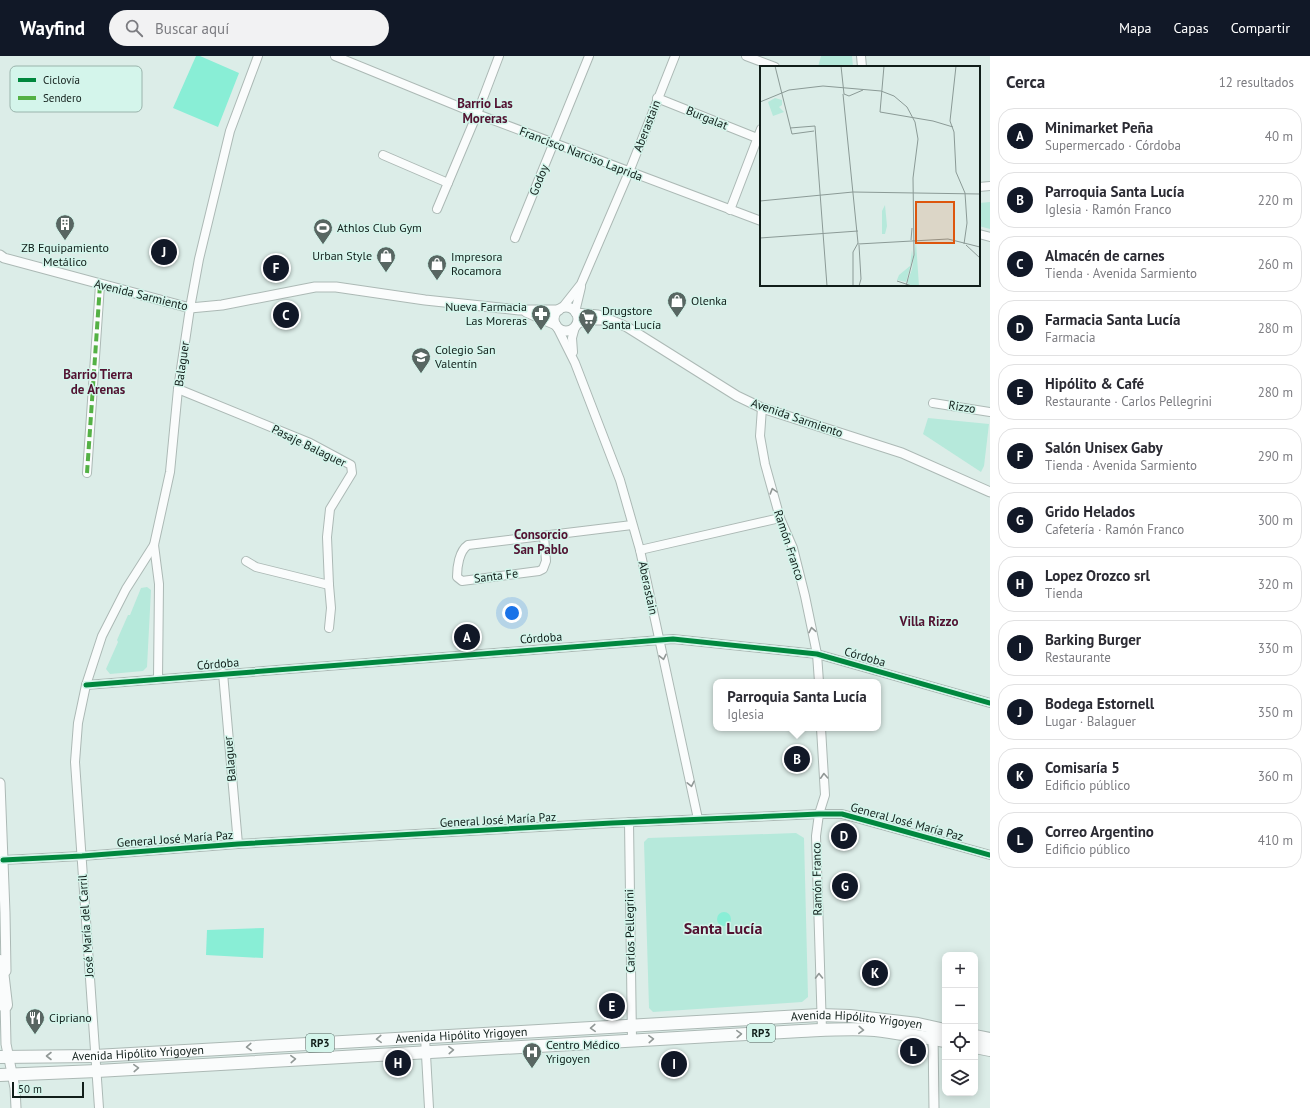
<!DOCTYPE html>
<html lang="es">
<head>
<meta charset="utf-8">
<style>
	:root { --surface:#fff; --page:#f2f2f3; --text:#2b2b33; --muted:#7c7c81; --line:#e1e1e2; --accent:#111827 }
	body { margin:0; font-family:"PT Sans",sans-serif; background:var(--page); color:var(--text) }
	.controls { position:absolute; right:12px; bottom:12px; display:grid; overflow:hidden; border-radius:8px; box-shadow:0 2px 10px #0003 }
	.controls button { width:36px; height:36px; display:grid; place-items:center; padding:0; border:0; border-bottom:1px solid var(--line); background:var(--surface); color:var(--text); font:20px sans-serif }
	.scale { position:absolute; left:12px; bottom:10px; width:72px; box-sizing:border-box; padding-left:4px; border:2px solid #111e1a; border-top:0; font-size:11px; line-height:14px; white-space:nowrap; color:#111e1a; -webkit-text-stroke:3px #d4f5eb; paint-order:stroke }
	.you { position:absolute; left:512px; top:557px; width:14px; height:14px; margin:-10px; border:3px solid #fff; border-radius:50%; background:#1a73e8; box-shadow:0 0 0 6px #1a73e833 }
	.badge { display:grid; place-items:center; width:26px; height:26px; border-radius:50%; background:var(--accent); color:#fff; font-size:13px; font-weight:700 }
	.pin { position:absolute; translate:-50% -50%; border:2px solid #fff; box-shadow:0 1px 4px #0006 }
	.popup { position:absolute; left:713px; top:623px; width:168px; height:52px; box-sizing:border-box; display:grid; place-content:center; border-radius:8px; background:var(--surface); filter:drop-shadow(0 1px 3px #0005); font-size:13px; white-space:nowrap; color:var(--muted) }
	.popup b { font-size:15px; color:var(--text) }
	.popup::after { content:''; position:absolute; left:50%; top:100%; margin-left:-8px; border:8px solid transparent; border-top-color:var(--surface) }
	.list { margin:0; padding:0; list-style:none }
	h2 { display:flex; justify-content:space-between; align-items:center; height:52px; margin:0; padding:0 16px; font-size:17px }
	h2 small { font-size:13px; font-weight:400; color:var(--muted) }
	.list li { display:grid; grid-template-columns:26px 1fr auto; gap:12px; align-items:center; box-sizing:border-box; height:56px; margin:0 8px 8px; padding:0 8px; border:1px solid var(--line); border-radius:16px }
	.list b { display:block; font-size:15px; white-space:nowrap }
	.list p { margin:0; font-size:13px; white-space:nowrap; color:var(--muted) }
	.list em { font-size:13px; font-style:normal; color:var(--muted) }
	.icon { flex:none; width:22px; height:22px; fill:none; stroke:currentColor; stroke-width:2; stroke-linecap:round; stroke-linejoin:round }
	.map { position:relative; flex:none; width:990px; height:1052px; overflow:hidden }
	header { display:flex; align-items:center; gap:24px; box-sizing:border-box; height:56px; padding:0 20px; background:var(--accent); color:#fff }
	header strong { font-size:19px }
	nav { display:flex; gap:22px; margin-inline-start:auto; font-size:14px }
	.search { width:280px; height:36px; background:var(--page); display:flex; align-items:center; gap:10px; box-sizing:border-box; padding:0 14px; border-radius:22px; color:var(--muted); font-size:15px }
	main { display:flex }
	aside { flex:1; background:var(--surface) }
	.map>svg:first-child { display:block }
	.green { fill:#b6e9db }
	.water { fill:#89eed6 }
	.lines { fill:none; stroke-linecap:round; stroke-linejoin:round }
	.minor-casing { stroke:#acb9b5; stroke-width:10 }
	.tertiary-casing { stroke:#acb9b5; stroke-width:11 }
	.primary-casing { stroke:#acb9b5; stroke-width:14 }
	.motorway-casing { stroke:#acb9b5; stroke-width:16 }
	.minor { stroke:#fafcfc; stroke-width:8 }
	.tertiary { stroke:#fafcfc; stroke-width:9 }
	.primary { stroke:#fafcfc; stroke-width:12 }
	.motorway { stroke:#fafcfc; stroke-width:14 }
	.quiet { stroke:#54b145; stroke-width:4; stroke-dasharray:8 4; stroke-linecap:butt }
	.cycleway-casing { stroke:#d4f5eb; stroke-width:8 }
	.cycleway { stroke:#00873e; stroke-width:5 }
	.oneway { stroke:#919896 }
	.labels { text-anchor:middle; stroke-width:3; stroke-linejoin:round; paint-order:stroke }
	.shield { fill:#d4f5eb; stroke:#4c5e59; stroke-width:1 }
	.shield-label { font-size:11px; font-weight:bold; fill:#111e1a }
	.street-label { font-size:12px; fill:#111e1a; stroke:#d4f5eb }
	.poi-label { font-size:12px; fill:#111e1a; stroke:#d4f5eb; text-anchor:start }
	.neighbourhood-label { font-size:13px; font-weight:bold; fill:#521231; stroke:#d4f5eb }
	.district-label { font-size:16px; font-weight:bold; fill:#521231; stroke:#d4f5eb }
	.inset-road { fill:none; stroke:#8b9a96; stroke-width:1 }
	.view { fill:#dd560d; fill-opacity:0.15; stroke:#dd560d; stroke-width:2 }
	.inset-edge { fill:none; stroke:#111e1a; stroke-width:2 }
	.key { fill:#d4f5eb; stroke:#9ab4ac; stroke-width:1 }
	.key-label { font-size:11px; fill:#111e1a }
</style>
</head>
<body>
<header>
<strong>Wayfind</strong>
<div class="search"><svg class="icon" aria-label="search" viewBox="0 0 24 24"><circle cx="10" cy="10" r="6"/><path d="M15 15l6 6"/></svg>Buscar aquí</div>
<nav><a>Mapa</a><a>Capas</a><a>Compartir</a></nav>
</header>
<main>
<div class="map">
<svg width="990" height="1052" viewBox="0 0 990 1052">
	<rect width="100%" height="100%" fill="#dcede8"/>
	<g class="green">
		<path d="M821,0H852L853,11H818Z"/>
		<path d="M990,146V173L979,170V147Z"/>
		<path d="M928,362L989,368L984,410L981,416L923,378Z"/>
		<path d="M147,531L151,534L147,611L143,615L110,618L106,613L118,586L117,584L128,559H130L141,532Z"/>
		<path d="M796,777L804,782L808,941L802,946L653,956L649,952L644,786L648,782Z"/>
	</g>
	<g class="water">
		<path d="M196,0H200L239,17L218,71L173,52Z"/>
		<circle cx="724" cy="863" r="7"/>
		<path d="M264,872L263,902L206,899L207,874Z"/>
	</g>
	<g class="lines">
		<g class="minor-casing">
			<g id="minor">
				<path d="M335,0L477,58L761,165"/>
				<path d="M746,0L775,11"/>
				<path d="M861,0L862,11"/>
				<path d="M657,42L757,82"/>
				<path d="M383,99L448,127"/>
				<path d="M979,131L990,130"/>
				<path d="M437,153L477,58L499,0"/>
				<path d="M730,154L761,73"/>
				<path d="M979,178L990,181"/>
				<path d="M515,182L589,0"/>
				<path d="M562,252L581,228L629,116L675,0"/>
				<path d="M575,256L581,231"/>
				<path d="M557,271L575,307L620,424L640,494L698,763"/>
				<path d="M573,296L572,282L575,271"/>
				<path d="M178,333L310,387L351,409L352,417L330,453L327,481L329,529L331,552L329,572"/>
				<path d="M933,347L990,356"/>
				<path d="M762,352L760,380L765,408L780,462L793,492L805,540L817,598L819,626"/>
				<path d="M87,417L100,229"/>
				<path d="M544,480L546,505L543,513L539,515L462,525L457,521C457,511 459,495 468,489L632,469"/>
				<path d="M640,494L780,462"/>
				<path d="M246,505L256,511L329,529"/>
				<path d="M223,617L238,788"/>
				<path d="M158,623L159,528L154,489L170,416L178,333L190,252L199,203L230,75L258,0"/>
				<path d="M86,629L673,583L817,598L990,647"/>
				<path d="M821,672L825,739L819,758L816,780L822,974"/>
				<path d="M629,766L632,984"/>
				<path d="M3,804L82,800L238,788L612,767L819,758H842L990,799"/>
				<path d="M425,981L429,1052"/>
				<path d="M99,1052L75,706L78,667L86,629L102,580L126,533L154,489"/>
			</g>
		</g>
		<g class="tertiary-casing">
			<g id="tertiary">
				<path d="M0,199L4,202L190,252L222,249L315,231H336L425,244L519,254H559"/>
				<circle cx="566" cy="263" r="12"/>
				<path d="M526,256L556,269"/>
				<path d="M576,257L598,259L627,271L737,340L762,352L902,397L990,436"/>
				<path d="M577,268C585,263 593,264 603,264"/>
				<path d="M0,727L5,857L6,915"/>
				<path d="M5,944L6,988L15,1032L16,1052"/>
				<path d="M933,977L934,1052"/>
			</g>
		</g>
		<g class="primary-casing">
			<g id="primary">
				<path d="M975,980L990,983"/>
				<path d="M975,991L990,994"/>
				<path id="s1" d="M0,1001L95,1000L820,959L850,960L918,968L945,974"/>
				<path d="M0,1019L97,1015L801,975C825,974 850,972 875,974C899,977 922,981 945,985"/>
			</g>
		</g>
		<g class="motorway-casing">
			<path id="motorway" d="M0,906L5,949"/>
		</g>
		<use href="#minor" class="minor"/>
		<use href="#tertiary" class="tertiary"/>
		<use href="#primary" class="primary"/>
		<use href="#motorway" class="motorway"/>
		<path class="quiet" d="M87,417L100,229"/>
		<g class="cycleway-casing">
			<g id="cycleway">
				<path d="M86,629L673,583L817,598L990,647"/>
				<path d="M3,804L82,800L238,788L612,767L819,758H842L990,799"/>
			</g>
		</g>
		<use href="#cycleway" class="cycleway"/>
	</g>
	<defs><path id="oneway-chevron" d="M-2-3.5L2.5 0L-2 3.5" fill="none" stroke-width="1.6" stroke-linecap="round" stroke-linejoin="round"/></defs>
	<g class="oneway">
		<use href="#oneway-chevron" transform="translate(773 435) rotate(-106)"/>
		<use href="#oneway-chevron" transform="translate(812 574) rotate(-101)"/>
		<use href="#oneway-chevron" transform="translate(663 601) rotate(78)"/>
		<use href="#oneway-chevron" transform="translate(824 720) rotate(-93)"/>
		<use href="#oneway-chevron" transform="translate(691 728) rotate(78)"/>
		<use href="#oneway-chevron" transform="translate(819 920) rotate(-91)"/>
		<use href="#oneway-chevron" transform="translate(593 972) rotate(177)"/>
		<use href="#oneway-chevron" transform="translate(861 974) rotate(3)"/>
		<use href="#oneway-chevron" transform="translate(739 978) rotate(-3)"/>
		<use href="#oneway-chevron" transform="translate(379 983) rotate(177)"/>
		<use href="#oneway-chevron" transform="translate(651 983) rotate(-3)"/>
		<use href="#oneway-chevron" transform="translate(249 991) rotate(177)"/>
		<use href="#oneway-chevron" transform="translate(451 994) rotate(-3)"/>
		<use href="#oneway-chevron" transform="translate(49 1000) rotate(180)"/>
		<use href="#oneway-chevron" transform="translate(293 1003) rotate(-3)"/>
		<use href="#oneway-chevron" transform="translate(136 1012) rotate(-3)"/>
	</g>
	<defs>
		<g id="building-pin" transform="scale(1)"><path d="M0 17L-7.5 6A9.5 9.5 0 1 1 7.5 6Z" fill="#586662" stroke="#d4f5eb"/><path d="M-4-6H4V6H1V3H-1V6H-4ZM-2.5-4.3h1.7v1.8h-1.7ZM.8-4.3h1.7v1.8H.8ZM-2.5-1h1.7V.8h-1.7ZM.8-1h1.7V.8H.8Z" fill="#fff"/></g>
		<g id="stadium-pin" transform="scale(1)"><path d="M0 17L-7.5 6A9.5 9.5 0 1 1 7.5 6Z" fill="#586662" stroke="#d4f5eb"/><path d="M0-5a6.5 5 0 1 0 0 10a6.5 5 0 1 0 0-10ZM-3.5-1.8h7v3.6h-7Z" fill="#fff"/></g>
		<g id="shop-pin" transform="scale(1)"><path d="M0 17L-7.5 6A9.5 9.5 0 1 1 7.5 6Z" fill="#586662" stroke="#d4f5eb"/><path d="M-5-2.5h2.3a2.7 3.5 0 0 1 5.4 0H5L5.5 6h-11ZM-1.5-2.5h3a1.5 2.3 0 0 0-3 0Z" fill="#fff"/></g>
		<g id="pharmacy-pin" transform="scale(1)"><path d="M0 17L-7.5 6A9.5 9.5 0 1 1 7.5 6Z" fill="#586662" stroke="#d4f5eb"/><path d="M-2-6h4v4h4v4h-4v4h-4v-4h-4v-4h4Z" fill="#fff"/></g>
		<g id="supermarket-pin" transform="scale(1)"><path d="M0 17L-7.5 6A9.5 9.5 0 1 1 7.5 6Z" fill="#586662" stroke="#d4f5eb"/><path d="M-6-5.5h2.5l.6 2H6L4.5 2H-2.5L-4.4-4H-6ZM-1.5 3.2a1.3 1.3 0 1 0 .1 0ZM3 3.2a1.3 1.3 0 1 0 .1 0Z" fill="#fff"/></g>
		<g id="school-pin" transform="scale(1)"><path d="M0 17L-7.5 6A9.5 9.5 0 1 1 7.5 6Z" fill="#586662" stroke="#d4f5eb"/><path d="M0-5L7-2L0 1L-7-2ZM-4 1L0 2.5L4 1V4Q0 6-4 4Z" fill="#fff"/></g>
		<g id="restaurant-pin" transform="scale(1)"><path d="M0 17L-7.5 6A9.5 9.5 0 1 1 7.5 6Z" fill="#586662" stroke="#d4f5eb"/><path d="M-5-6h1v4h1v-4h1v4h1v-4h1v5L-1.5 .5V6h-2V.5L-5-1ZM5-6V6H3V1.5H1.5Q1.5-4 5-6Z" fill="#fff"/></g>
		<g id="hospital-pin" transform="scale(1)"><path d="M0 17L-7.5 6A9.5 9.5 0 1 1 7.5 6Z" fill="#586662" stroke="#d4f5eb"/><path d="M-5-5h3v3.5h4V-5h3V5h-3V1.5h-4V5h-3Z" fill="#fff"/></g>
	</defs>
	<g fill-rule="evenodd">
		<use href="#building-pin" x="65" y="168"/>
		<use href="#stadium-pin" x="323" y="172"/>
		<use href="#shop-pin" x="386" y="200"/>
		<use href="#shop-pin" x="437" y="208"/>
		<use href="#shop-pin" x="677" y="245"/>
		<use href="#pharmacy-pin" x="541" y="258"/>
		<use href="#supermarket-pin" x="588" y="262"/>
		<use href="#school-pin" x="421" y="301"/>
		<use href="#restaurant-pin" x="35" y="962"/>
		<use href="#hospital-pin" x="532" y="996"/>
	</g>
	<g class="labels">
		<g class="shield">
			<rect x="747" y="968" width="28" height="18" rx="3"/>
			<rect x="306" y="978" width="28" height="18" rx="3"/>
		</g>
		<g class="shield-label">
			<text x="761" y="981">RP3</text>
			<text x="320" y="991">RP3</text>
		</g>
		<g class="street-label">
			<text transform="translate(707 62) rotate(22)" y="4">Burgalat</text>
			<text transform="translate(647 70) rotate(-69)" y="4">Aberastain</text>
			<text transform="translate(581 98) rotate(21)" y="4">Francisco Narciso Laprida</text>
			<text transform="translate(539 124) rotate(-68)" y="4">Godoy</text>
			<text transform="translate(141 239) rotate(14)" y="4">Avenida Sarmiento</text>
			<text transform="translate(182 308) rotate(-82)" y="4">Balaguer</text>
			<text transform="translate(962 351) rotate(9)" y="4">Rizzo</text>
			<text transform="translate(797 362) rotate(19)" y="4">Avenida Sarmiento</text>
			<text transform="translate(309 390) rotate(26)" y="4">Pasaje Balaguer</text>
			<text transform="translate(789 489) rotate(72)" y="4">Ramón Franco</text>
			<text transform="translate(496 520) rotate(-7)" y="4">Santa Fe</text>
			<text transform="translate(648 532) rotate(78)" y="4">Aberastain</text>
			<text transform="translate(541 582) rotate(-4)" y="4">Córdoba</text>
			<text transform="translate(865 601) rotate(16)" y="4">Córdoba</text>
			<text transform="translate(218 608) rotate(-5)" y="4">Córdoba</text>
			<text transform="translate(230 703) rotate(-95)" y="4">Balaguer</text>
			<text transform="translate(498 764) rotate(-3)" y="4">General José María Paz</text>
			<text transform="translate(907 766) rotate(15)" y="4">General José María Paz</text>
			<text transform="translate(175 783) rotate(-4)" y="4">General José María Paz</text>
			<text transform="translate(817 823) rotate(-91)" y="4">Ramón Franco</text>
			<text transform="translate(86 870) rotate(-94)" y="4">José María del Carril</text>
			<text transform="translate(630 875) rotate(-91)" y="4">Carlos Pellegrini</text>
			<text dy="4" stroke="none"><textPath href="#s1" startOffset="858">Avenida Hipólito Yrigoyen</textPath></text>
			<text dy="4" stroke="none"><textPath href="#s1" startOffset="462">Avenida Hipólito Yrigoyen</textPath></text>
			<text dy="4" stroke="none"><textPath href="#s1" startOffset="138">Avenida Hipólito Yrigoyen</textPath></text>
		</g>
		<g class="poi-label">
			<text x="337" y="176">Athlos Club Gym</text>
			<text x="65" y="196" text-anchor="middle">ZB Equipamiento<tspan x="65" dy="14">Metálico</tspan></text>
			<text x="372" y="204" text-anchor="end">Urban Style</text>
			<text x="451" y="205">Impresora<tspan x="451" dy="14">Rocamora</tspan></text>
			<text x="691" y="249">Olenka</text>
			<text x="527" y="255" text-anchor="end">Nueva Farmacia<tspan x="527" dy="14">Las Moreras</tspan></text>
			<text x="602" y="259">Drugstore<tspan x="602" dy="14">Santa Lucía</tspan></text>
			<text x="435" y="298">Colegio San<tspan x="435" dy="14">Valentín</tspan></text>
			<text x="49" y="966">Cipriano</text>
			<text x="546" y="993">Centro Médico<tspan x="546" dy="14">Yrigoyen</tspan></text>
		</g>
		<g class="neighbourhood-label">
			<text x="485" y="52">Barrio Las<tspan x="485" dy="15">Moreras</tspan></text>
			<text x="98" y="323">Barrio Tierra<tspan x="98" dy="15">de Arenas</tspan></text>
			<text x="541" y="483">Consorcio<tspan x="541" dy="15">San Pablo</tspan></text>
			<text x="929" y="570">Villa Rizzo</text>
		</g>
		<g class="district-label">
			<text x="723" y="878">Santa Lucía</text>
		</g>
	</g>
	<g transform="translate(760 10)">
		<rect width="220" height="220" fill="#dcede8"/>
		<path d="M15,32L22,34V39L19,41L24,46L13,50L8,36ZM125,139L127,160L125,168H122V145ZM156,176L159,220H152L147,217L152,203ZM152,184L153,191L146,216L137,214L139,209L150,200Z" fill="#b6e9db"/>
		<path class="inset-road" d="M15,0L32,68L54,65M81,0L84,28L89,30L103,24M124,0L120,46L173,55L193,61M196,0L190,55L194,66L196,106L205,127L207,157L204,178M83,28L98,177L93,186V220M0,36L29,24L63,20L121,25L134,30L147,41L155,56L158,73L153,112L154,189L146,220M30,62L55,60L67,220M156,127L220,128M0,135L93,126L156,127M0,172L98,165M151,174L152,162M98,178L188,173L220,181M99,179L101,213L99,220M206,179L220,192M137,215L152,220"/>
		<path class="view" d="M156,136H194V177H156Z"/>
		<rect width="220" height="220" class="inset-edge"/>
	</g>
	<rect x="10" y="10" width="132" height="46" rx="6" class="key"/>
	<rect x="18" y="22" width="18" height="4" fill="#00873e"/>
	<rect x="18" y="40" width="18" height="4" fill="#54b145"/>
	<g class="key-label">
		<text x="43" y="28">Ciclovía</text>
		<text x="43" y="46">Sendero</text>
	</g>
</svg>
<div class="controls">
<button>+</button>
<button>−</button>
<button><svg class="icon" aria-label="locate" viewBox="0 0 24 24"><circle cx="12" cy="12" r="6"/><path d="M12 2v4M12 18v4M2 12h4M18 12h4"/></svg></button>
<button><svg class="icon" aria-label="layers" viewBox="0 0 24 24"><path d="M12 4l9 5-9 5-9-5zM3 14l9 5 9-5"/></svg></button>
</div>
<div class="scale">50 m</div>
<div class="you"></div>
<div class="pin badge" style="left:467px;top:581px">A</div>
<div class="pin badge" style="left:797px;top:703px">B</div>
<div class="popup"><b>Parroquia Santa Lucía</b>Iglesia</div>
<div class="pin badge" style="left:286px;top:259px">C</div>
<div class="pin badge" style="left:844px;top:780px">D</div>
<div class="pin badge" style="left:612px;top:950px">E</div>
<div class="pin badge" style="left:276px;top:212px">F</div>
<div class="pin badge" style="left:845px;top:830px">G</div>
<div class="pin badge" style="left:398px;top:1007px">H</div>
<div class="pin badge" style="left:674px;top:1008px">I</div>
<div class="pin badge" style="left:164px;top:196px">J</div>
<div class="pin badge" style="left:875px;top:917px">K</div>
<div class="pin badge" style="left:913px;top:995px">L</div>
</div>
<aside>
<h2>Cerca<small>12 resultados</small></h2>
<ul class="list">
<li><span class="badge">A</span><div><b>Minimarket Peña</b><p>Supermercado · Córdoba</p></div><em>40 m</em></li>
<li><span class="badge">B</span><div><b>Parroquia Santa Lucía</b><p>Iglesia · Ramón Franco</p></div><em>220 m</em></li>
<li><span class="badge">C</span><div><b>Almacén de carnes</b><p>Tienda · Avenida Sarmiento</p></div><em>260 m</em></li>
<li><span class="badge">D</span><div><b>Farmacia Santa Lucía</b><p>Farmacia</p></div><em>280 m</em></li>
<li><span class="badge">E</span><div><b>Hipólito &amp; Café</b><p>Restaurante · Carlos Pellegrini</p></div><em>280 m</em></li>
<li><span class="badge">F</span><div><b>Salón Unisex Gaby</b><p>Tienda · Avenida Sarmiento</p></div><em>290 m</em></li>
<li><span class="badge">G</span><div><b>Grido Helados</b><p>Cafetería · Ramón Franco</p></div><em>300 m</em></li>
<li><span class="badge">H</span><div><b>Lopez Orozco srl</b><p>Tienda</p></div><em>320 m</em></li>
<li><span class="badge">I</span><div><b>Barking Burger</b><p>Restaurante</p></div><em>330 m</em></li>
<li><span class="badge">J</span><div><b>Bodega Estornell</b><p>Lugar · Balaguer</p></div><em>350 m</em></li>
<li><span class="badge">K</span><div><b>Comisaría 5</b><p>Edificio público</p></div><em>360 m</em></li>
<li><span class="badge">L</span><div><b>Correo Argentino</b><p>Edificio público</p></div><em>410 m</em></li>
</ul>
</aside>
</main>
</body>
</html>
